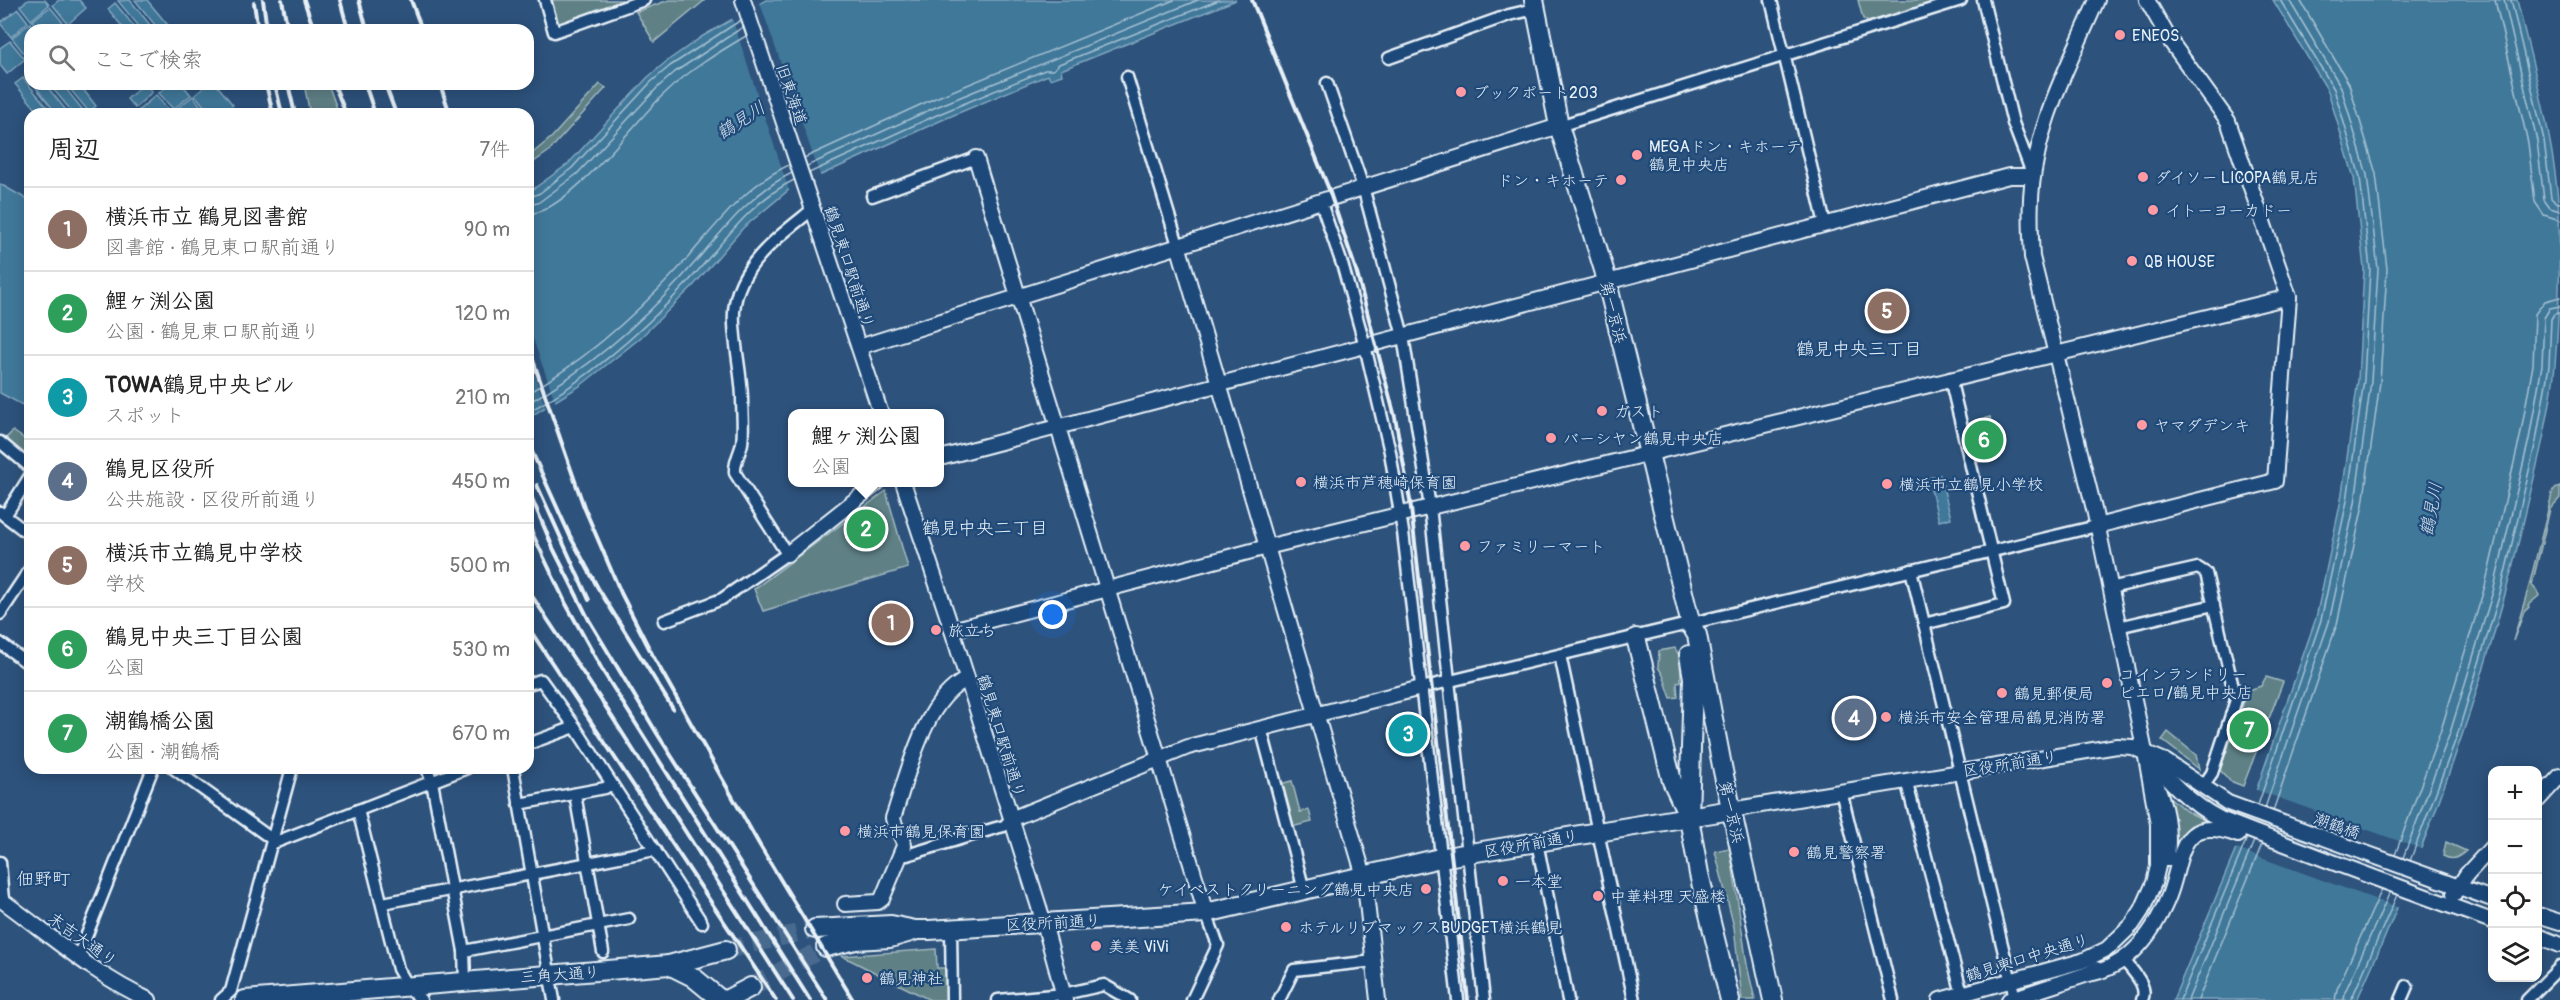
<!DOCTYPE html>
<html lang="ja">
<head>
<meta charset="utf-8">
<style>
	:root { --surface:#fff; --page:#f2f2f2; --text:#222; --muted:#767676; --line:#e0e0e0; --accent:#111827 }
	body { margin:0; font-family:Pangolin,"Klee One",sans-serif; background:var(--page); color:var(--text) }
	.controls { position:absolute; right:18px; bottom:18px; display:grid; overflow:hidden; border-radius:12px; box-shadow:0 3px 15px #0003 }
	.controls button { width:54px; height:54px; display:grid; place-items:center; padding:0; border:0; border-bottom:2px solid var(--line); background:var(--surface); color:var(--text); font:30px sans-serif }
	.you { position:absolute; left:1053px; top:615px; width:21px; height:21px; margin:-15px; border:4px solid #fff; border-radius:50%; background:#1a73e8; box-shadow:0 0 0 9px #1a73e833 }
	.badge { display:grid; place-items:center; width:39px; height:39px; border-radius:50%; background:var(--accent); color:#fff; font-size:20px; font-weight:700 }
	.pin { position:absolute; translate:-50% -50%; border:3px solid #fff; box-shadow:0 2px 6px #0006 }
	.popup { position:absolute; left:788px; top:409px; width:156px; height:78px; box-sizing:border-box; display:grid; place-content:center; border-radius:12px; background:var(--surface); filter:drop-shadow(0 2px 4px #0005); font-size:20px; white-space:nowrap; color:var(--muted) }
	.popup b { font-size:22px; color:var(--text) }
	.popup::after { content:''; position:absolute; left:50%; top:100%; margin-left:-12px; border:12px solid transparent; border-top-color:var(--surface) }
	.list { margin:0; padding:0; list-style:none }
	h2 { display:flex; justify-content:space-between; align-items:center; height:78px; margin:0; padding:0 24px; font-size:26px }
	h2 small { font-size:20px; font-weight:400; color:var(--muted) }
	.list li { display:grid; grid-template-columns:39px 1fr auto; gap:18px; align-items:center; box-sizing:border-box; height:84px; padding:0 24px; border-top:2px solid var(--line) }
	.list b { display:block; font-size:22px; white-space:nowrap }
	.list p { margin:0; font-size:20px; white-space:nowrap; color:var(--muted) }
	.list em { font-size:20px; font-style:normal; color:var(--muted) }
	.icon { flex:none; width:33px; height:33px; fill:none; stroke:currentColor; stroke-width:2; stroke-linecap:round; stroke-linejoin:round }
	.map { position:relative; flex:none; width:2560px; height:1000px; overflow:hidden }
	.search { position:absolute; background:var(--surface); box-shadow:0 3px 15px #0003; left:24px; top:24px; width:510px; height:66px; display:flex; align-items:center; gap:15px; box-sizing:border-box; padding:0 21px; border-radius:18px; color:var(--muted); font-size:22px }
	.panel { position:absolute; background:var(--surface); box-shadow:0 3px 15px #0003; left:24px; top:108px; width:510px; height:666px; border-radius:18px }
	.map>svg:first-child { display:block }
	.green { fill:#5e8186; stroke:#a3b9bf; stroke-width:1.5 }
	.water { fill:#40789a; stroke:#83a8c0; stroke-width:1.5 }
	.pier { fill:#2d527c }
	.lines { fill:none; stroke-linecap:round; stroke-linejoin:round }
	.shore { stroke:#a5c1d2; stroke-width:1.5 }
	.primary-tunnel { stroke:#496a8f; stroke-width:18; stroke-dasharray:18 9; stroke-linecap:butt }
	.minor-casing { stroke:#e8f1f8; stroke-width:15 }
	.tertiary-casing { stroke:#e8f1f8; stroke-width:18 }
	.primary-casing { stroke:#e8f1f8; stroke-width:22 }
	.trunk-casing { stroke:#e8f1f8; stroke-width:22 }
	.minor { stroke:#1f4a7a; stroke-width:10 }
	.tertiary { stroke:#1f4a7a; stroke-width:14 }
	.primary { stroke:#1f4a7a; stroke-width:18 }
	.trunk { stroke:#1f4a7a; stroke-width:18 }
	.rail { stroke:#e8f1f8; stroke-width:4 }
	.poi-dot { fill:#ff9aa2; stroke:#1f4a7a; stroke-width:2 }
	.labels { text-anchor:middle; stroke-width:4.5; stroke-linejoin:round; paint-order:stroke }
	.poi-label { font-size:16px; fill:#e8f1f8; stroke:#1f4a7a; text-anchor:start }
	.street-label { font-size:16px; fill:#e8f1f8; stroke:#1f4a7a }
	.water-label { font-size:18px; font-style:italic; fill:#cfdfea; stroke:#1f4a7a }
	.neighbourhood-label { font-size:18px; fill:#e8f1f8; stroke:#1f4a7a }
</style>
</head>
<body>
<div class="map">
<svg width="2560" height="1000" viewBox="0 0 2560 1000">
	<rect width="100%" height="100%" fill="#2d527c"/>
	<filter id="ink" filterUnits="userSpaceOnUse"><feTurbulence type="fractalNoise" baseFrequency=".0167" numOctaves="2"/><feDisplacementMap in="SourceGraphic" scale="12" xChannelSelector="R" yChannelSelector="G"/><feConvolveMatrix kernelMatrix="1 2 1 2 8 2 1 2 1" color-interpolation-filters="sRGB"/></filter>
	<g filter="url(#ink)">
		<g class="green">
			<path d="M548,0H623L558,24L555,22Z"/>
			<path d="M669,0H705L654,42L636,12Z"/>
			<path d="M1858,0H1944L1868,22L1863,19Z"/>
			<path d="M304,84H328L339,114H310Z"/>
			<path d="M600,84L606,88L548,152L528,166V157L552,137Z"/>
			<path d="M1990,417L1998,457L1978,462L1969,423Z"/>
			<path d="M13,431L30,443V461L6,438Z"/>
			<path d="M2560,487V498L2550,509L2532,585L2540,595L2528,605L2529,607L2524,612L2513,641L2529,586L2553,490Z"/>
			<path d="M886,491L908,568L763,611L754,589Z"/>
			<path d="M1675,648L1680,657L1681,681L1677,683L1678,697L1671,698L1663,675L1658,667L1659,651Z"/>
			<path d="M2266,677L2283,682L2243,786L2230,781L2220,770L2248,690L2261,686Z"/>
			<path d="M2168,732L2196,755L2199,769L2162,740Z"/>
			<path d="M1292,781L1300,812L1309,810L1312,822L1291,827L1280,784Z"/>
			<path d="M2166,794L2186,811L2204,820L2203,823C2189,832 2179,838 2173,855Z"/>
			<path d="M2446,842L2466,851C2458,858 2453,861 2443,856Z"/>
			<path d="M1730,848L1747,965L1755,1000H1742L1734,927L1715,851Z"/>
			<path d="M936,949L937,968H948V1000H930L842,956Z"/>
		</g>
		<g class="water">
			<path d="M28,0H45L49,5L31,20L20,6Z"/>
			<path d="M59,0H79L86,8L68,24L53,5Z"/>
			<path d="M130,0L154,30H142L118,1Z"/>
			<path d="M135,0H147L172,30H159Z"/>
			<path d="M766,0H1236L1061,70L1062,75L1050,79L1048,75L942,120L790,189L743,228L694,285L639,339L580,386L528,418V193L568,164L647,78L667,61L703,36Z"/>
			<path d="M2273,0H2517C2534,71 2555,141 2559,214C2560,260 2559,320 2555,365C2550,419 2535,472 2523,524C2484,688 2427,847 2357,1000H2173L2236,849L2316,618L2341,500L2358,380L2364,269L2354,178L2328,91Z"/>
			<path d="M115,3L137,30H125L108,9Z"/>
			<path d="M50,7L66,26L60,30H39L32,21Z"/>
			<path d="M18,9L28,22L11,37L0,23Z"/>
			<path d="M30,23L35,30H30V55L27,57L12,38Z"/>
			<path d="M10,41L25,59L7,74L0,65V48Z"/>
			<path d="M23,78L53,114H40L15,84Z"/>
			<path d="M33,84H45L69,114H57Z"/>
			<path d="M49,84H62L86,114H74Z"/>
			<path d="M66,84H79L96,106L89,112Z"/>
			<path d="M144,84L152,92L135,108L127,99Z"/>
			<path d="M170,84H182L191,95L173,109L159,93Z"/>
			<path d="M208,84H216L233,105L222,114H211L195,95Z"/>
			<path d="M156,95L170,112L167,114H142L139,110Z"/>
			<path d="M193,96L207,114H177L174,111Z"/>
			<path d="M0,184L30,201V409L0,393Z"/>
			<path d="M1940,475L1951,518L1939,521L1928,478Z"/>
		</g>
		<g class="pier">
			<path d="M759,0L821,178L790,193L731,15Z"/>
			<path d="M528,325L557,406L547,412L528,355Z"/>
			<path d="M2254,789L2424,850L2402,909L2234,848Z"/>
		</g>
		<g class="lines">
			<g class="shore">
				<path d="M2495,0L2528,143L2535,202L2544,215L2560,220"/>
				<path d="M2504,0L2537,141L2544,200L2550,208L2560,211"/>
				<path d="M2511,0L2544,140L2551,198L2555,202L2560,203"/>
				<path d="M804,158L933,99L1174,0"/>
				<path d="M807,166L936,107L1198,0"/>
				<path d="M809,173L939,114L1045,70H1053L1059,64L1219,0"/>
				<path d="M528,198L540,193L572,168L651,82L670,66L741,20"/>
				<path d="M528,205L538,203L577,174L657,88L675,72L743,27"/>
				<path d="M528,214C568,213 635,121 664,94C688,71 717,53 746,36"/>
				<path d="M528,393C584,361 633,317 676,271C711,233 741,187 789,165"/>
				<path d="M528,403C586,370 638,326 683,276C716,240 746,195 792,173"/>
				<path d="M528,412C589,379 642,332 688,282C721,246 749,202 794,180"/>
				<path d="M2258,805L2321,620L2347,501L2364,380L2370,269L2360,177L2334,89L2280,0"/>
				<path d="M2265,808L2329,622L2355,503L2371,381L2378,269L2367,175L2341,87L2289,0"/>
				<path d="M2273,811L2337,624L2363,505L2380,382L2387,269L2376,174L2349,84L2300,0"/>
				<path d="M2395,855L2441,730L2485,586L2520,437L2533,365L2535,314L2545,301L2560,297"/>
				<path d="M2403,858L2450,733L2494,588L2529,439L2542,365L2544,318L2550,308L2560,306"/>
				<path d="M2410,861L2457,736L2501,590L2536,441L2549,366L2551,319L2554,314L2560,313"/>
				<path d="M2180,1000L2247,838"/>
				<path d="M2188,1000L2254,841"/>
				<path d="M2198,1000L2262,844"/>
				<path d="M2335,1000L2337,989L2382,889"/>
				<path d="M2344,1000L2345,992L2390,892"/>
				<path d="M2351,1000L2397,895"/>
			</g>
			<g class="primary-tunnel">
				<path d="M726,950L815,929"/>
				<path d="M751,987L826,947"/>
			</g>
			<g class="minor-casing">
				<g id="minor">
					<path d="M545,0L554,32L644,0"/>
					<path d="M1771,0L1825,224"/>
					<path d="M1983,0L2013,123L2033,176"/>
					<path d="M1389,58L1509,15L1535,9"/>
					<path d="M1127,77L1178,245"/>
					<path d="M1327,83L1363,187L1403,336L1430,507L1484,1000"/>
					<path d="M1559,126L1961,0"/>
					<path d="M872,196L976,158"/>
					<path d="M1320,200L1343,267L1365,346L1390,452L1403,532L1458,1000"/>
					<path d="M0,442L30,467"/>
					<path d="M0,512L30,535"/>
					<path d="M5,516L30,476"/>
					<path d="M1911,570L2015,998"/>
					<path d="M2110,588L2198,568L2206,573L2236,700L2212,773L2203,786"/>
					<path d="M0,614L30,569"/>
					<path d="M664,621L722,599L787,554L735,473C734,461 740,454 742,443C744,429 742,411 742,397C741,372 735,348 734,324C730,270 776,239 813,209"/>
					<path d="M1924,624L2004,604L1950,378"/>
					<path d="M2118,627L2214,605"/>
					<path d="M0,643L30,665"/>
					<path d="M1560,655L1634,1000"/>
					<path d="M528,684L541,680L575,727L702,923"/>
					<path d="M1421,688L2097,526"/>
					<path d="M1261,728L1304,890"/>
					<path d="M528,744L575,727"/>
					<path d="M173,768L276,842L467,768"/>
					<path d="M427,768L432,782L464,951L465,981"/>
					<path d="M513,768L554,1000"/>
					<path d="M1906,780L1962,994"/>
					<path d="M1841,791L1893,1000"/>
					<path d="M575,794L603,952"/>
					<path d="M519,804L605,788L611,784"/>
					<path d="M358,810L398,969L408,986L421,1000"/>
					<path d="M1537,842L1568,1000"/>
					<path d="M901,853L907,855L996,828L1004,826L1011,819"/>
					<path d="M0,862L3,901"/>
					<path d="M383,903L655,850"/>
					<path d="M951,929L952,1000"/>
					<path d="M464,951L629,919"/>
					<path d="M78,957L153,768"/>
					<path d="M2124,960C2132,971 2149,986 2142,1000"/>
					<path d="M221,1000L231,991L292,768"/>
					<path d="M998,1000L1064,994L1104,985L1130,1000"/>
					<path d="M1192,1000L1218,945L1206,913"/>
					<path d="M1279,1000L1294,970L1374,961"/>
					<path d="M2401,1000L2407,986"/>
					<path d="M2527,1000L2560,967"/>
				</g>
			</g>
			<g class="tertiary-casing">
				<g id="tertiary">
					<path d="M743,0L881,414"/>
					<path d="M976,158L1206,913"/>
					<path d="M1178,245L1364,876L1378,1000"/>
					<path d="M859,347L1559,126"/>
					<path d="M940,458L2009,176H2033"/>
					<path d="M903,482L952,630L1044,923L1065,1000"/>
					<path d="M2097,526L2275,481L2289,297L2228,121L2171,42L2147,0"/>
					<path d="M787,554L878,482"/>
					<path d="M952,630L1267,547L2289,297"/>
					<path d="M2146,753C2168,780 2189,803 2220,819C2310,854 2401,888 2492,921"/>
					<path d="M2153,778C2166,803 2170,831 2167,859"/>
					<path d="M2538,800L2560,776"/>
					<path d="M1731,810L2117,746L2132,747L2165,761L2228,803L2492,899"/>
					<path d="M1011,819L1188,747L1421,688"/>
					<path d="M2454,894L2467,874L2492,847"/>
					<path d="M0,899C49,934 94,975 149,1000"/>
					<path d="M845,904L878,902L882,899L904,846C904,835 894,829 893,818C908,775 923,700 967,679"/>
					<path d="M2538,915L2560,922"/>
					<path d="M2538,936L2560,945"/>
					<path d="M2088,974C2129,967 2153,934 2168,898C2184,859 2176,812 2238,835"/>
					<path d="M1940,1000L2082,961L2107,949L2132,925L2142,910L2154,883L2158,866V824L2145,752L2094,509L2032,257C2030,224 2029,192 2036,160C2046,105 2075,52 2097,0"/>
					<path d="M2009,1000L2088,974L2096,969"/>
				</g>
			</g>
			<g class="primary-casing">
				<g id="primary">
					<path d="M815,929L891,925L915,930H929L1206,913L1440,858L1731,810"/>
					<path d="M826,947L856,940L890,938L914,931"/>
					<path d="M669,965L726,950"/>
					<path d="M245,1000L669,965L693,977L721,1000"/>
					<path d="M726,1000L751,987"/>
				</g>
			</g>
			<g class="trunk-casing">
				<g id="trunk">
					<path d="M1534,0L1559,126L1604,270L1691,625L1697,635L1723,771L1773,1000"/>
					<path d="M1636,638L1672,781L1687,813"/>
					<path d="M1689,655L1693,678L1689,818L1699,874L1730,1000"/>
				</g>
			</g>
			<use href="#minor" class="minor"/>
			<use href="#tertiary" class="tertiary"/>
			<use href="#primary" class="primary"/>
			<use href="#trunk" class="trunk"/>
			<g class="rail">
				<path d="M263,0L267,30"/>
				<path d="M282,0L288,30"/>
				<path d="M304,0L314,30"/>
				<path d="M340,0L348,30"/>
				<path d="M359,0L367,30"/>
				<path d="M411,0L422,30"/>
				<path d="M1252,0L1328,187L1356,270L1395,417L1410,500L1468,1000"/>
				<path d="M254,3L258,30"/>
				<path d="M266,84L273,114"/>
				<path d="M275,84L282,114"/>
				<path d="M288,84L295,114"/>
				<path d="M334,84L346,114"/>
				<path d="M365,84L375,114"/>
				<path d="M385,84L396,114"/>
				<path d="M440,84L450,114"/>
				<path d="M528,346L584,507L621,593L653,656L759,844L853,1000"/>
				<path d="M528,443L570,536L598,588L673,709"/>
				<path d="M537,485L589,600"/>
				<path d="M528,489L553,548L589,620L658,735L827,1000"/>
				<path d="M528,524L566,604L604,673L810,1000"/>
				<path d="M528,590L609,712L793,1000"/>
				<path d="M528,627L776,1000"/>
			</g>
		</g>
	</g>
	<g class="poi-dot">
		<circle cx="2120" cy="35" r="6"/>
		<circle cx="1461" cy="92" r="6"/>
		<circle cx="1637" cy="155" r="6"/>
		<circle cx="2143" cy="177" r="6"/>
		<circle cx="1621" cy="180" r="6"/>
		<circle cx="2153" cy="210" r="6"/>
		<circle cx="2132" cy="261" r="6"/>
		<circle cx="1602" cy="411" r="6"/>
		<circle cx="2142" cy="425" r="6"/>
		<circle cx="1551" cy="438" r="6"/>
		<circle cx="1301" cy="482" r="6"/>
		<circle cx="1887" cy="484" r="6"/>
		<circle cx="1465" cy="546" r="6"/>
		<circle cx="936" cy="630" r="6"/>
		<circle cx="2107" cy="683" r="6"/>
		<circle cx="2002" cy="693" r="6"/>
		<circle cx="1886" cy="717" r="6"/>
		<circle cx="845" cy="831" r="6"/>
		<circle cx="1794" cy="852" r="6"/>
		<circle cx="1503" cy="881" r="6"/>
		<circle cx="1426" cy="889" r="6"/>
		<circle cx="1598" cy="896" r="6"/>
		<circle cx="1286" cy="927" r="6"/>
		<circle cx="1096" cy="946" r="6"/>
		<circle cx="867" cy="978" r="6"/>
	</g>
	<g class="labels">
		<g class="poi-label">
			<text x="2132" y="41">ENEOS</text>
			<text x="1473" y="98">ブックポート203</text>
			<text x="1649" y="152">MEGAドン・キホーテ<tspan x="1649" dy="18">鶴見中央店</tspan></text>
			<text x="2155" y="183">ダイソー LICOPA鶴見店</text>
			<text x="1609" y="186" text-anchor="end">ドン・キホーテ</text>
			<text x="2165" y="216">イトーヨーカドー</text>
			<text x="2144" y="267">QB HOUSE</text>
			<text x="1614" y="417">ガスト</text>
			<text x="2154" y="431">ヤマダデンキ</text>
			<text x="1563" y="444">バーシヤン鶴見中央店</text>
			<text x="1313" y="488">横浜市芦穂崎保育園</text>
			<text x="1899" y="490">横浜市立鶴見小学校</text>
			<text x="1477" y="552">ファミリーマート</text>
			<text x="948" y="636">旅立ち</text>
			<text x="2119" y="680">コインランドリー<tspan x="2119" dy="18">ピエロ/鶴見中央店</tspan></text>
			<text x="2014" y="699">鶴見郵便局</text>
			<text x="1898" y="723">横浜市安全管理局鶴見消防署</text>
			<text x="857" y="837">横浜市鶴見保育園</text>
			<text x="1806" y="858">鶴見警察署</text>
			<text x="1515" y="887">一本堂</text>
			<text x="1414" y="895" text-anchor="end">ケイベストクリーニング鶴見中央店</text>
			<text x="1610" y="902">中華料理 天盛楼</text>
			<text x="1298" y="933">ホテルリブマックスBUDGET横浜鶴見</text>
			<text x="1108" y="952">美美 ViVi</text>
			<text x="879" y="984">鶴見神社</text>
		</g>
		<g class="street-label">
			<text transform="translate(792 94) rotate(71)" y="6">旧東海道</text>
			<text transform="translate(850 267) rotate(72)" y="6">鶴見東口駅前通り</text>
			<text transform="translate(1614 312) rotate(76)" y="6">第一京浜</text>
			<text transform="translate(1002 736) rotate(73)" y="6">鶴見東口駅前通り</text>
			<text transform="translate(2010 763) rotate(-9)" y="6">区役所前通り</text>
			<text transform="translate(1732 812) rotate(77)" y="6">第一京浜</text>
			<text transform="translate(2337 825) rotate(20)" y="6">潮鶴橋</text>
			<text transform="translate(1531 843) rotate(-10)" y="6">区役所前通り</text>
			<text transform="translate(1053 922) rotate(-3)" y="6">区役所前通り</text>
			<text transform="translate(83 939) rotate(36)" y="6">末吉大通り</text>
			<text transform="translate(2027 957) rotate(-17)" y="6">鶴見東口中央通り</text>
			<text transform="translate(560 974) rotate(-4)" y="6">三角大通り</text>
		</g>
		<g class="water-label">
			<text transform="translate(741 120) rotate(-33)" y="6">鶴見川</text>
			<text transform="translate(2431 509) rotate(-79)" y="6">鶴見川</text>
		</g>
		<g class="neighbourhood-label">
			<text x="1859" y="355">鶴見中央三丁目</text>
			<text x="985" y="534">鶴見中央二丁目</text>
			<text x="43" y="885">佃野町</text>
		</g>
	</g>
</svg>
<div class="controls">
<button>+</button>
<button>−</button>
<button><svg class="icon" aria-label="locate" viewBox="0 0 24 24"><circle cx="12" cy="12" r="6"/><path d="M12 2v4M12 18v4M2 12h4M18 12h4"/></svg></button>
<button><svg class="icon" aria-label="layers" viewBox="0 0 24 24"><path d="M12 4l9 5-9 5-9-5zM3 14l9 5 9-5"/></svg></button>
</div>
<div class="you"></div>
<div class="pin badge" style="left:891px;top:623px;background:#8d6e63">1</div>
<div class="pin badge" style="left:866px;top:529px;background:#2e9e5b">2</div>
<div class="popup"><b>鯉ヶ渕公園</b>公園</div>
<div class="pin badge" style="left:1408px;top:734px;background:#0f9aa8">3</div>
<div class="pin badge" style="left:1854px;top:718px;background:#5c6f8a">4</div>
<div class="pin badge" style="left:1887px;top:311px;background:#8d6e63">5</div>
<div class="pin badge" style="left:1984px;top:440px;background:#2e9e5b">6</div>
<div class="pin badge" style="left:2249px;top:730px;background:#2e9e5b">7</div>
<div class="search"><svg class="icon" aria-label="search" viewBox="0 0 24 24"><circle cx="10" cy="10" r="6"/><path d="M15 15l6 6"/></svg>ここで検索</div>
<section class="panel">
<h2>周辺<small>7件</small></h2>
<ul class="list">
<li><span class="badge" style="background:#8d6e63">1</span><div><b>横浜市立 鶴見図書館</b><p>図書館 · 鶴見東口駅前通り</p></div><em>90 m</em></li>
<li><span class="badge" style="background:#2e9e5b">2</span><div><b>鯉ヶ渕公園</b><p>公園 · 鶴見東口駅前通り</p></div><em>120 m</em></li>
<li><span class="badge" style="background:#0f9aa8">3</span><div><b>TOWA鶴見中央ビル</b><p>スポット</p></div><em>210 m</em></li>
<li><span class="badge" style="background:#5c6f8a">4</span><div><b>鶴見区役所</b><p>公共施設 · 区役所前通り</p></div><em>450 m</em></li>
<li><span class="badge" style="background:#8d6e63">5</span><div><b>横浜市立鶴見中学校</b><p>学校</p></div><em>500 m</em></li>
<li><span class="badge" style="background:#2e9e5b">6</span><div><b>鶴見中央三丁目公園</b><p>公園</p></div><em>530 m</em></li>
<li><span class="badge" style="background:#2e9e5b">7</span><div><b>潮鶴橋公園</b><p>公園 · 潮鶴橋</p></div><em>670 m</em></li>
</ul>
</section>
</div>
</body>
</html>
